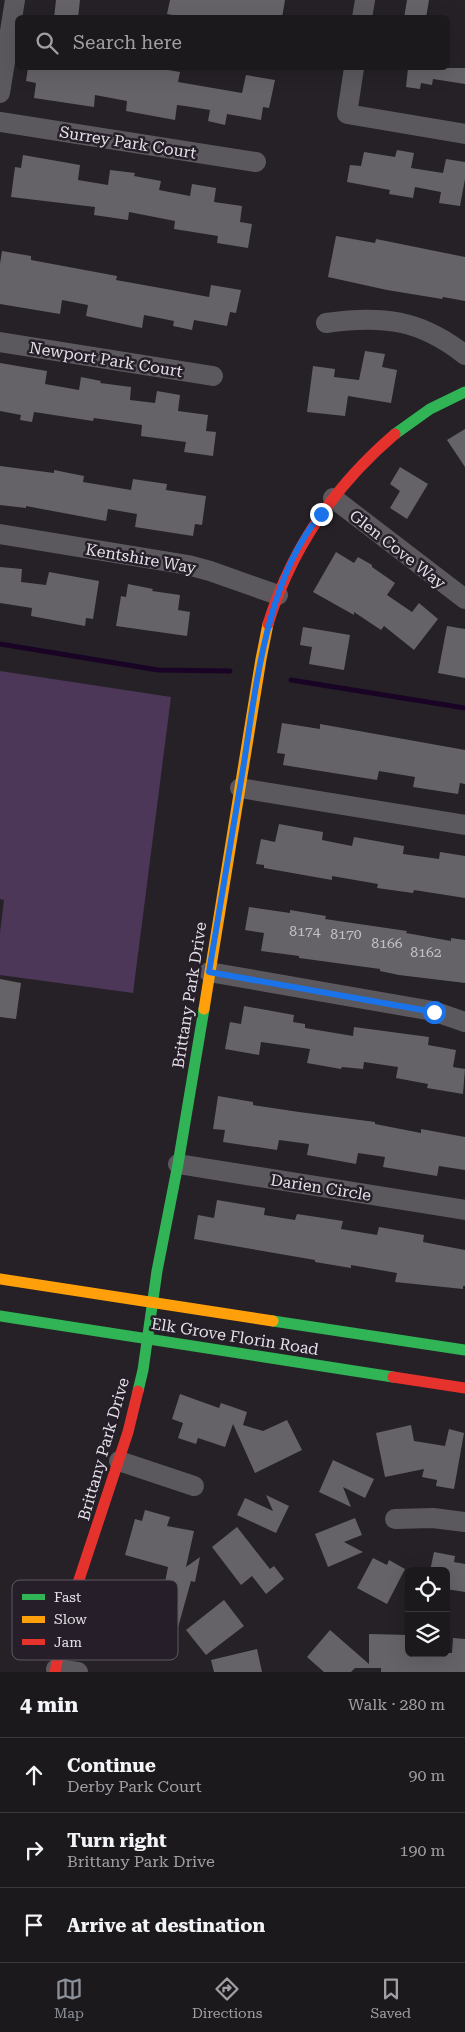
<!DOCTYPE html>
<html lang="en">
<head>
<meta charset="utf-8">
<style>
	:root { --surface:#1c191d; --page:#252226; --text:#f1f3f6; --muted:#a0a0a4; --line:#3a383b; --accent:#8c9099 }
	body { margin:0; font-family:"Roboto Serif",serif; background:var(--page); color:var(--text) }
	.controls { position:absolute; right:15px; bottom:15px; display:grid; overflow:hidden; border-radius:8px; box-shadow:0 5px 20px #0002 }
	.controls button { width:45px; height:45px; display:grid; place-items:center; padding:0; border:0; border-bottom:1px solid var(--line); background:var(--surface); color:var(--text); font:25px sans-serif }
	.stop { position:absolute; width:15px; height:15px; margin:-11px; border:4px solid #1a73e8; border-radius:50%; background:#fff }
	.stop.end { background:#1a73e8; border-color:#fff; box-shadow:0 1px 5px #0008 }
	.list { margin:0; padding:0; list-style:none }
	h2 { display:flex; justify-content:space-between; align-items:center; height:65px; margin:0; padding:0 20px; font-size:21px }
	h2 small { font-size:16px; font-weight:400; color:var(--muted) }
	.list li { display:grid; grid-template-columns:32px 1fr auto; gap:15px; align-items:center; box-sizing:border-box; height:75px; padding:0 20px; border-top:1px solid var(--line) }
	.list b { display:block; font-size:19px; white-space:nowrap }
	.list p { margin:0; font-size:16px; white-space:nowrap; color:var(--muted) }
	.list em { font-size:16px; font-style:normal; color:var(--muted) }
	.icon { flex:none; width:28px; height:28px; fill:none; stroke:currentColor; stroke-width:2; stroke-linecap:round; stroke-linejoin:round }
	.map { position:relative; flex:none; width:465px; height:1672px; overflow:hidden }
	.search { position:absolute; background:var(--surface); box-shadow:0 5px 20px #0002; left:15px; right:15px; top:15px; height:55px; display:flex; align-items:center; gap:12px; box-sizing:border-box; padding:0 18px; border-radius:8px; color:var(--muted); font-size:19px }
	.sheet { height:290px; background:var(--surface) }
	nav { display:flex; justify-content:space-around; align-items:center; box-sizing:border-box; height:70px; border-top:1px solid var(--line); background:var(--surface); font-size:14px; color:var(--muted) }
	nav a { display:grid; justify-items:center; gap:2px }
	nav .on { color:var(--accent) }
	.map>svg:first-child { display:block }
	.green { fill:#4d3759 }
	.lines { fill:none; stroke-linecap:round; stroke-linejoin:round }
	.stream { stroke:#1a0425; stroke-width:5 }
	.building { fill:#666368 }
	.street { stroke:#5c595e; stroke-width:20 }
	.fast { stroke:#30b455; stroke-width:11 }
	.slow { stroke:#ff9f0a; stroke-width:11 }
	.jam { stroke:#e5322d; stroke-width:11 }
	.route { stroke:#1a73e8; stroke-width:6 }
	.labels { text-anchor:middle; stroke-width:5; stroke-linejoin:round; paint-order:stroke }
	.number-label { font-size:14px; fill:#c4c1c7 }
	.street-label { font-size:16px; fill:#e4e0e7; stroke:#261f29 }
	.key { fill:#261f29; stroke:#5f5962; stroke-width:1 }
	.key-label { font-size:14px; fill:#e4e0e7 }
</style>
</head>
<body>
<div class="map">
<svg width="465" height="1672" viewBox="0 0 465 1672">
	<rect width="100%" height="100%" fill="#252127"/>
	<path class="green" d="M0,671L171,697L133,993L0,975V933L4,900L0,899Z"/>
	<g class="lines">
		<g class="stream">
			<path d="M0,644L158,670L230,671"/>
			<path d="M291,680L465,708"/>
		</g>
	</g>
	<g class="building">
		<path d="M56,0H80L78,18H54Z"/>
		<path d="M170,0H285L282,18H188L167,14Z"/>
		<path d="M407,0H429L426,18H404Z"/>
		<path d="M28,68H156L180,72L178,82L242,93L246,75L275,80L269,108L263,107L261,120L227,114L225,125L208,121L210,110L185,106L177,105L175,120L126,111L127,101L95,95L94,107L34,98L36,83L26,81Z"/>
		<path d="M408,68H465V84L433,79L432,85L421,83L420,89L406,87Z"/>
		<path d="M397,150L414,153L411,168L443,173L446,159L465,162V179L460,206L439,203L441,192L415,187L413,198L389,194L390,190L347,182L350,165L361,166L364,152L395,157Z"/>
		<path d="M23,155L80,165L78,180L108,185L110,170L135,173L134,176L161,181L159,190L190,196L192,184L216,188L214,202L242,206L240,222L252,224L248,248L217,243L218,236L174,229L175,221L129,212L128,220L94,215L95,207L11,197L15,167L21,168Z"/>
		<path d="M336,236L375,243L376,239L465,257V301L443,297L442,299L387,290L328,277Z"/>
		<path d="M2,251L31,256V260L117,276L116,280L166,289L209,297L211,285L241,290L236,313L230,312L227,326L194,320L192,330L173,326L174,321L144,315L142,328L86,316L88,305L62,300L60,314L0,304V264Z"/>
		<path d="M365,351L385,354L382,367L397,370L391,403L348,396L345,416L307,412L313,366L335,369L334,377L359,380Z"/>
		<path d="M0,363L47,371L45,384L79,390L81,377L101,381L100,383L131,387L130,400L155,403L157,391L180,395L178,411L208,415L206,431L216,432L213,456L184,452L186,442L141,436L142,425L94,418L93,421L34,412L32,422L20,420L21,415L0,411Z"/>
		<path d="M465,429V467L447,440Z"/>
		<path d="M0,466L54,473V470L84,476L83,482L131,490L133,479L167,484L166,490L206,496L202,525L195,524L193,536L135,527L137,514L108,509L106,521L26,506V508L0,505Z"/>
		<path d="M400,467L428,484L407,519L390,508L400,491L390,484Z"/>
		<path d="M336,552L354,563L358,557L372,565V567L395,583L387,595L412,612L419,603L438,619L414,650L384,626L381,630L354,612V615L313,592Z"/>
		<path d="M0,567L22,569L21,582L46,585L49,572L99,581L93,619L86,618L85,626L31,616L32,608L0,603Z"/>
		<path d="M128,584L153,589L152,591L180,595L178,610L190,612L187,636L116,626L121,596L126,597Z"/>
		<path d="M447,626L465,629V678L438,673Z"/>
		<path d="M303,627L350,635L344,670L309,664L312,647L300,645Z"/>
		<path d="M282,723L320,729V724L465,750V784L460,783L458,794L413,787L415,777L379,771L377,780L283,765L285,754L277,753Z"/>
		<path d="M279,824L323,832L322,840L352,846L354,837L404,846L403,854L439,859L440,852L465,856V898L414,890L413,893L377,888L378,884L332,876V880L264,868V865L256,864L261,839L275,842Z"/>
		<path d="M249,907L290,913V910L326,916L325,919L407,931L406,933L451,941V938L465,940V983L399,975L380,971V969L314,960L299,958V956L261,951L264,933L245,930Z"/>
		<path d="M0,979L21,983L16,1019L0,1017Z"/>
		<path d="M244,1006L294,1015L293,1022L305,1024V1028L353,1036L354,1027L429,1037L428,1045L456,1050L453,1067L465,1069L463,1094L427,1088L428,1084L396,1078L398,1067L364,1062L363,1069L342,1067L341,1069L307,1063L310,1049L261,1042L259,1055L225,1049L230,1022L241,1024Z"/>
		<path d="M218,1096L253,1102V1105L299,1112L375,1122V1124L421,1133V1129L465,1137V1170L439,1166L437,1176L383,1167L385,1157L358,1153L356,1164L307,1155L309,1144L279,1140L277,1150L223,1142L225,1130L213,1129Z"/>
		<path d="M217,1200L265,1208L264,1215L295,1220L297,1214L343,1221L341,1229L377,1235L379,1227L424,1235L423,1242L465,1250V1286H463V1289L395,1282L397,1273L351,1265V1268L315,1262V1260L194,1239L198,1215L214,1218Z"/>
		<path d="M180,1394L219,1408L221,1403L247,1412L243,1425L263,1431L287,1420L302,1450L255,1473L233,1424L225,1447L198,1438L196,1444L178,1438L183,1423L172,1419Z"/>
		<path d="M411,1425L414,1441L445,1446L449,1429L464,1433L454,1489L436,1486L437,1480L422,1477L424,1469L385,1477L376,1433Z"/>
		<path d="M333,1460L374,1479L365,1498L343,1487L351,1507L319,1492Z"/>
		<path d="M266,1495L289,1506L276,1533L237,1515L245,1498L273,1511Z"/>
		<path d="M145,1510L170,1517L167,1526L194,1531L186,1567L200,1557L195,1582L191,1581L175,1638L168,1636L165,1646L134,1637L130,1647L106,1640L109,1629L102,1627L112,1593L150,1605L153,1594L162,1597L168,1567L125,1555L135,1519L142,1521Z"/>
		<path d="M355,1518L362,1535L344,1542L363,1552L328,1567L315,1534Z"/>
		<path d="M237,1527L270,1569L274,1566L284,1579L266,1594L252,1576L241,1585L212,1547Z"/>
		<path d="M434,1552L455,1556L454,1562L465,1564V1592L446,1589V1571H430Z"/>
		<path d="M373,1558L387,1565L389,1560L405,1569L387,1604L357,1588Z"/>
		<path d="M224,1600L244,1626L206,1655L186,1630Z"/>
		<path d="M330,1630L369,1664V1634L409,1635V1653H452L453,1638L465,1639V1672H381V1668H355L351,1672H324L307,1657Z"/>
		<path d="M257,1649L262,1672H214L211,1660Z"/>
	</g>
	<g class="lines">
		<g class="street">
			<path d="M362,18L365,0"/>
			<path d="M354,68L347,114L465,134"/>
			<path d="M0,93L15,0"/>
			<path d="M0,122L256,162"/>
			<path d="M326,323C381,315 420,319 465,355"/>
			<path d="M0,342L213,376"/>
			<path d="M333,498L465,599"/>
			<path d="M0,534L188,565L210,571L278,595"/>
			<path d="M240,788L465,825"/>
			<path d="M209,972L433,1011L465,1022"/>
			<path d="M178,1164L465,1210"/>
			<path d="M119,1461L194,1486"/>
			<path d="M395,1519L433,1518L465,1522"/>
			<path d="M56,1669L78,1672"/>
		</g>
		<g class="fast">
			<path d="M395,434L430,409L465,392"/>
			<path d="M0,1316L393,1377"/>
			<path d="M273,1321L465,1350"/>
			<path d="M138,1391L143,1370L157,1271L178,1164L204,1009"/>
		</g>
		<g class="slow">
			<path d="M204,1009L261,659L268,624"/>
			<path d="M0,1279L273,1321"/>
		</g>
		<g class="jam">
			<path d="M268,624C292,547 334,486 395,434"/>
			<path d="M393,1377L465,1388"/>
			<path d="M55,1672L64,1625L128,1432L138,1391"/>
		</g>
	</g>
	<g class="lines">
		<path class="route" d="M321,514C266,579 256,688 243,769C232,837 220,904 209,972L434,1012"/>
	</g>
	<g class="labels">
		<g class="number-label">
			<text x="305" y="936">8174</text>
			<text x="346" y="939">8170</text>
			<text x="387" y="948">8166</text>
			<text x="426" y="957">8162</text>
		</g>
		<g class="street-label">
			<text transform="translate(128 142) rotate(9)" y="6">Surrey Park Court</text>
			<text transform="translate(106 359) rotate(9)" y="6">Newport Park Court</text>
			<text transform="translate(398 549) rotate(38)" y="6">Glen Cove Way</text>
			<text transform="translate(141 558) rotate(10)" y="6">Kentshire Way</text>
			<text transform="translate(189 995) rotate(-81)" y="6">Brittany Park Drive</text>
			<text transform="translate(321 1187) rotate(9)" y="6">Darien Circle</text>
			<text transform="translate(235 1336) rotate(9)" y="6">Elk Grove Florin Road</text>
			<text transform="translate(103 1449) rotate(-74)" y="6">Brittany Park Drive</text>
		</g>
	</g>
	<rect x="12" y="1580" width="166" height="80" rx="8" class="key"/>
	<rect x="22" y="1594" width="23" height="6" fill="#30b455"/>
	<rect x="22" y="1616" width="23" height="7" fill="#ff9f0a"/>
	<rect x="22" y="1639" width="23" height="6" fill="#e5322d"/>
	<g class="key-label">
		<text x="54" y="1602">Fast</text>
		<text x="54" y="1624">Slow</text>
		<text x="54" y="1647">Jam</text>
	</g>
</svg>
<div class="controls">
<button><svg class="icon" aria-label="locate" viewBox="0 0 24 24"><circle cx="12" cy="12" r="6"/><path d="M12 2v4M12 18v4M2 12h4M18 12h4"/></svg></button>
<button><svg class="icon" aria-label="layers" viewBox="0 0 24 24"><path d="M12 4l9 5-9 5-9-5zM3 14l9 5 9-5"/></svg></button>
</div>
<div class="stop" style="left:434px;top:1012px"></div>
<div class="stop end" style="left:321px;top:514px"></div>
<div class="search"><svg class="icon" aria-label="search" viewBox="0 0 24 24"><circle cx="10" cy="10" r="6"/><path d="M15 15l6 6"/></svg>Search here</div>
</div>
<section class="sheet">
<h2>4 min<small>Walk · 280 m</small></h2>
<ul class="list">
<li><svg class="icon" aria-label="ahead" viewBox="0 0 24 24"><path d="M12 20V5M6 11l6-6 6 6"/></svg><div><b>Continue</b><p>Derby Park Court</p></div><em>90 m</em></li>
<li><svg class="icon" aria-label="right" viewBox="0 0 24 24"><path d="M7 20v-9h11M14 6l5 5-5 5"/></svg><div><b>Turn right</b><p>Brittany Park Drive</p></div><em>190 m</em></li>
<li><svg class="icon" aria-label="arrive" viewBox="0 0 24 24"><path d="M6 21V4h12l-3 4 3 4H6"/></svg><div><b>Arrive at destination</b></div></li>
</ul>
</section>
<nav>
<a class="on"><svg class="icon" aria-label="map" viewBox="0 0 24 24"><path d="M3 6l6-2 6 2 6-2v14l-6 2-6-2-6 2zM9 4v14M15 6v14"/></svg>Map</a>
<a><svg class="icon" aria-label="directions" viewBox="0 0 24 24"><path d="M12 3l9 9-9 9-9-9zM9 14v-3h6M13 9l2 2-2 2"/></svg>Directions</a>
<a><svg class="icon" aria-label="saved" viewBox="0 0 24 24"><path d="M7 4h10v16l-5-4-5 4z"/></svg>Saved</a>
</nav>
</body>
</html>
